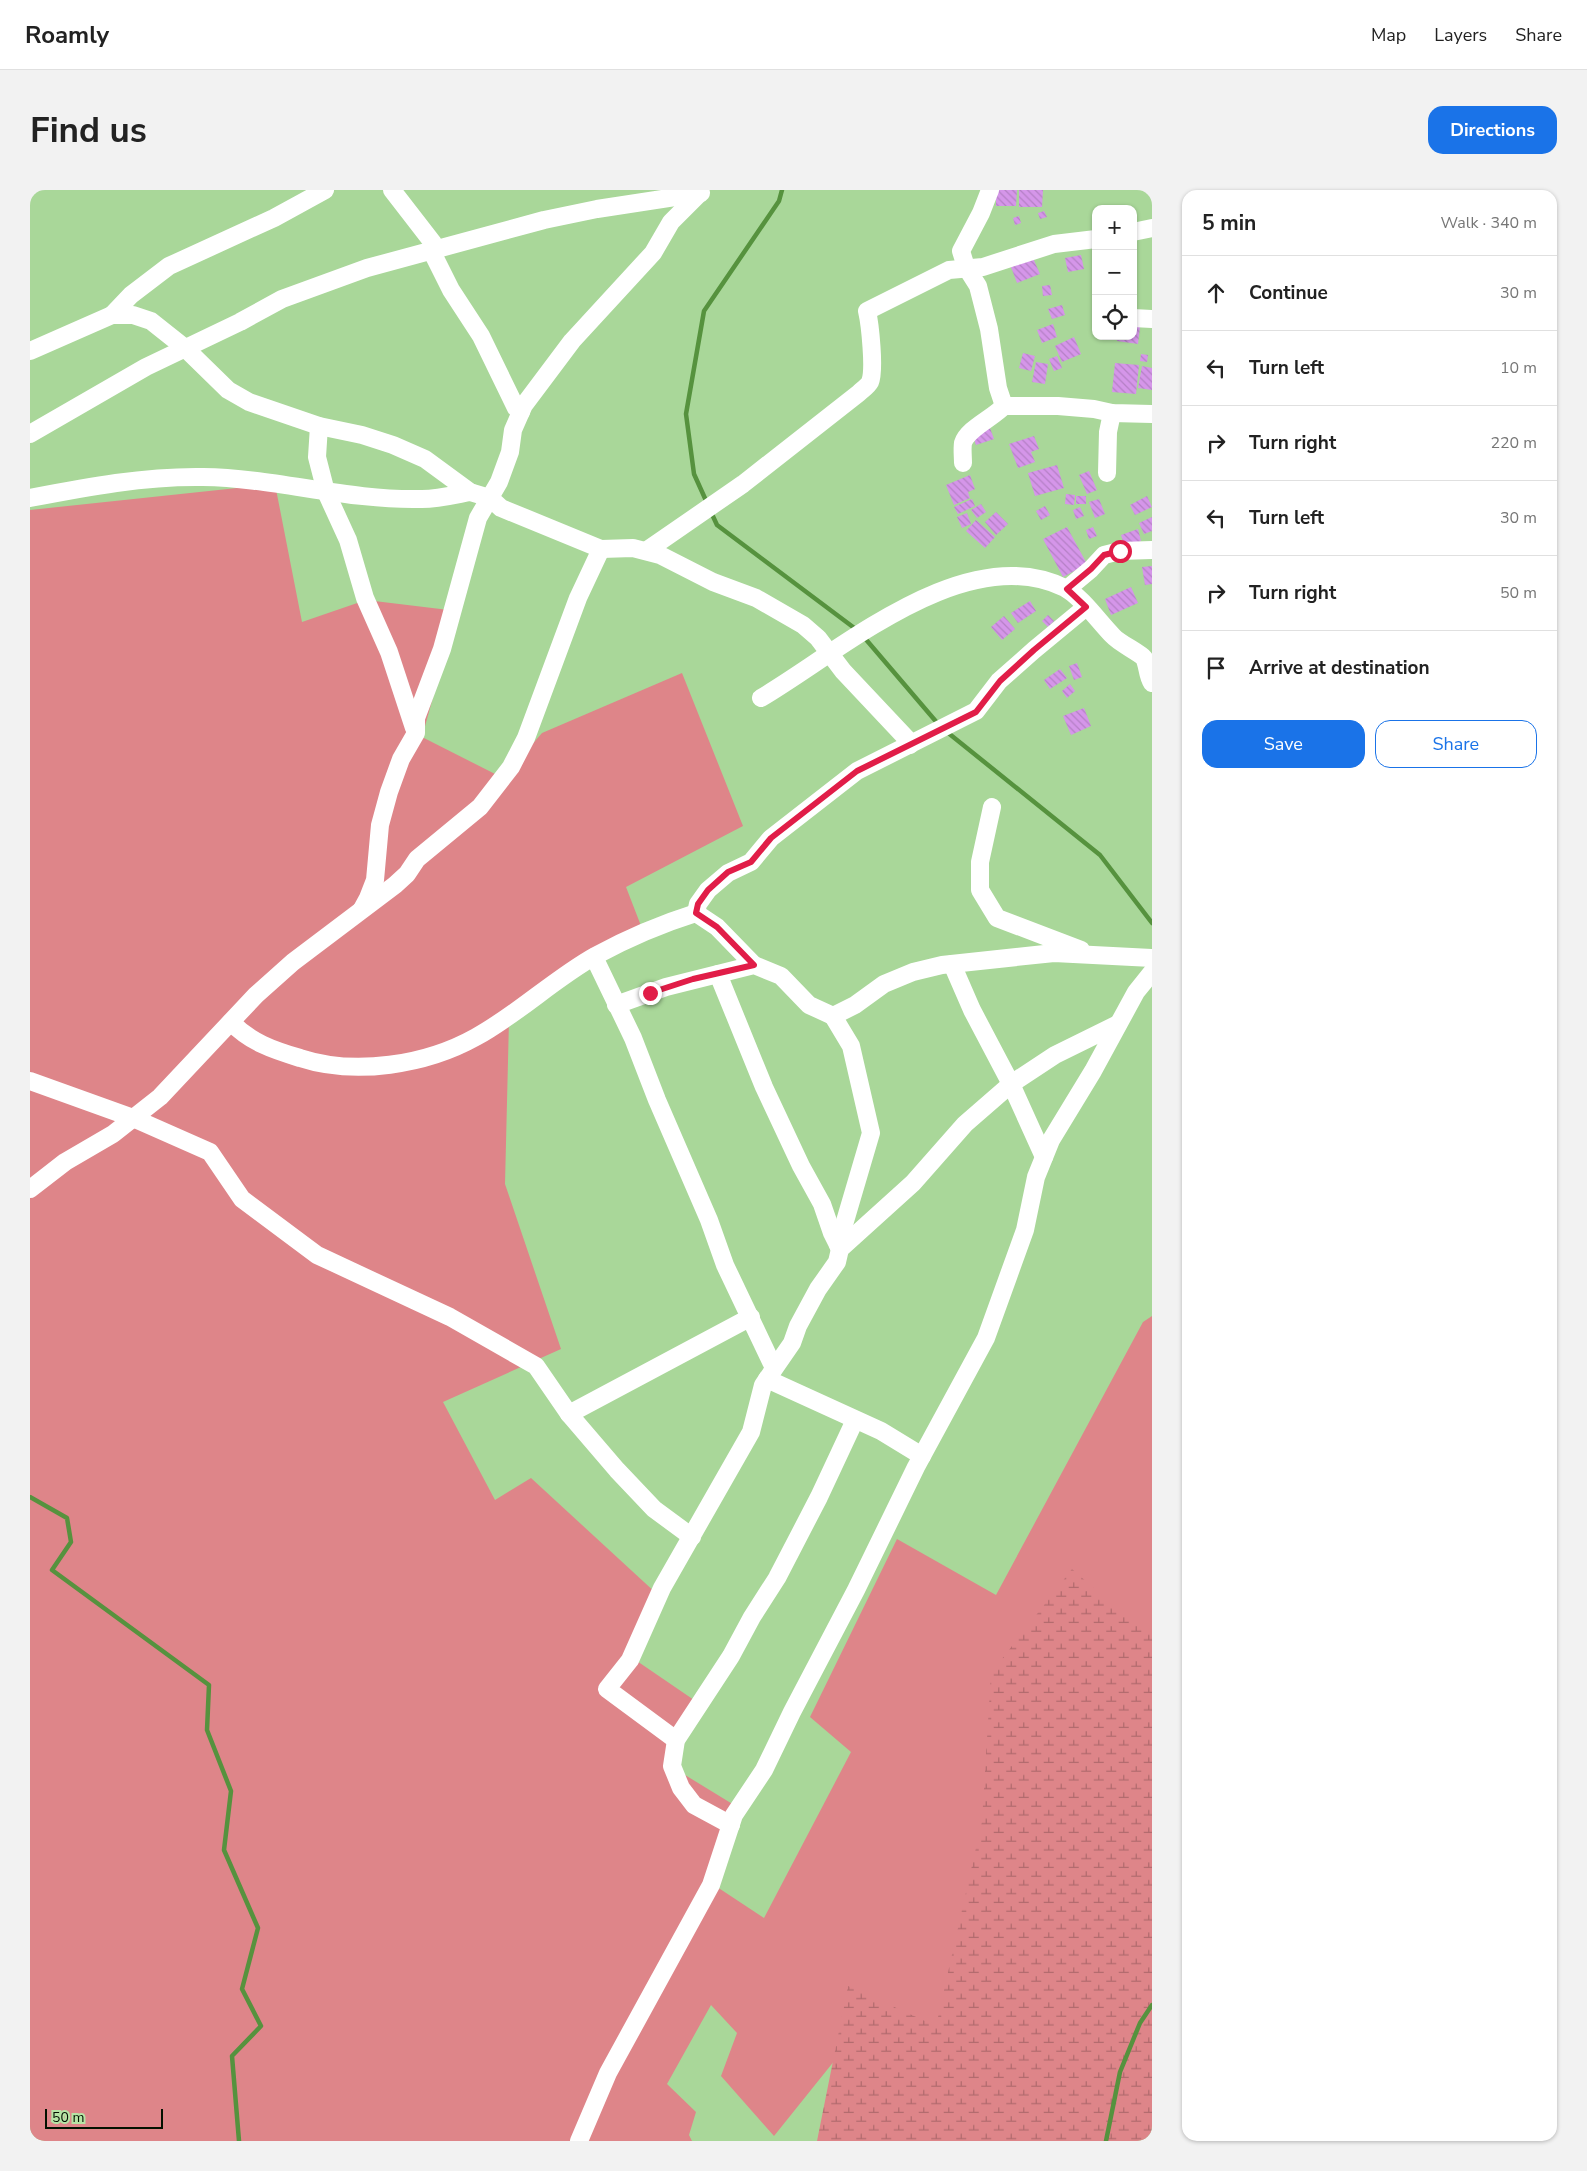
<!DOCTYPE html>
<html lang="en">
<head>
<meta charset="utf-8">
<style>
	:root { --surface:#fff; --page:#f2f2f2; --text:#222; --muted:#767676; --line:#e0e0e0; --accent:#1a73e8 }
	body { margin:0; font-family:"Nunito Sans",sans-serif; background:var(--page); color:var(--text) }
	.controls { position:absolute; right:15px; top:15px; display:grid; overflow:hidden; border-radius:10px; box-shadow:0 1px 4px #0004 }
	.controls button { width:45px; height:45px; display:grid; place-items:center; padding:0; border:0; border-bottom:1px solid var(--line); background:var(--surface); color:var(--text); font:25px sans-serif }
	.scale { position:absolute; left:15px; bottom:12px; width:118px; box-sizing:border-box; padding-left:5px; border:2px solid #031100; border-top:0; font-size:14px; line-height:18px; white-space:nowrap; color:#031100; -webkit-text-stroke:4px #b6e4a5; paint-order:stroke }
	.stop { position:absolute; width:15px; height:15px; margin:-11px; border:4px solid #e11d48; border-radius:50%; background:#fff }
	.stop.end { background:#e11d48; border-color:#fff; box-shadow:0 1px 5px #0008 }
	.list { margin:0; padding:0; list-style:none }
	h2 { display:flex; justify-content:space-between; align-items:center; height:65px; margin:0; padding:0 20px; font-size:21px }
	h2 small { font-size:16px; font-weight:400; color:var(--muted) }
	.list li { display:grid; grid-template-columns:32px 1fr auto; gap:15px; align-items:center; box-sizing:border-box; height:75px; padding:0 20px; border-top:1px solid var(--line) }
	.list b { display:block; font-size:19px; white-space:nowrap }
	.list em { font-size:16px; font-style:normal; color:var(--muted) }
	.actions { display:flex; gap:10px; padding:15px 20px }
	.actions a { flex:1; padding:11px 0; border:1px solid var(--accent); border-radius:15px; text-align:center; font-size:18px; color:var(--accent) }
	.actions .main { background:var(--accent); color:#fff }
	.icon { flex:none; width:28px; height:28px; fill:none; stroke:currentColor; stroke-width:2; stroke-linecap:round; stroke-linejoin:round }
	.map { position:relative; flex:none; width:1122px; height:1951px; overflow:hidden; border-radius:15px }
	header { display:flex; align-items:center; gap:30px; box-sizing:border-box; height:70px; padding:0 25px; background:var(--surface); border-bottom:1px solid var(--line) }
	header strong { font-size:24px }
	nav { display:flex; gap:28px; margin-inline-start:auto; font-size:18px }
	.intro { display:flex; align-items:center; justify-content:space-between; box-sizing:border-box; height:120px; padding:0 30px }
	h1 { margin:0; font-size:35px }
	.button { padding:12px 22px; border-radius:15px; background:var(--accent); color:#fff; font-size:18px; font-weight:700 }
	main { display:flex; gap:30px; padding:0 30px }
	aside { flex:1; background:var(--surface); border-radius:15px; box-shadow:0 1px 4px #0004 }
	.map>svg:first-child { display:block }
	.grass { fill:#de8589 }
	.wetland { fill:url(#wetland-marsh) }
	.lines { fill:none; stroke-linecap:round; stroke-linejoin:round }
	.stream { stroke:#56923e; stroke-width:4.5 }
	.building { fill:url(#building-back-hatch) }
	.minor { stroke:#fff; stroke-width:18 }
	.route { stroke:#e11d48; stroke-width:6 }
</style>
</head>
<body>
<header>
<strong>Roamly</strong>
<nav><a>Map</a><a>Layers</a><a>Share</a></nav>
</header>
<div class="intro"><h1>Find us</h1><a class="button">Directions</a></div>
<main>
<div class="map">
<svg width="1122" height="1951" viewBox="0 0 1122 1951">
	<defs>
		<pattern id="wetland-marsh" width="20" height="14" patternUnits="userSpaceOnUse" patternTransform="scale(1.25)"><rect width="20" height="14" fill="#de8589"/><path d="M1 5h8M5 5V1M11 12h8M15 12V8" fill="none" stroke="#b26b6e"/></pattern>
		<pattern id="building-back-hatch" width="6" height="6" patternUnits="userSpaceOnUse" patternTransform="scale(1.25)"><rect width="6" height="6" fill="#d596e9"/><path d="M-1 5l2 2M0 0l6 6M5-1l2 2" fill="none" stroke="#b580c6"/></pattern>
	</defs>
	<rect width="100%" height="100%" fill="#a9d799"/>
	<path class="grass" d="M245,294L272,432L336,410L427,421L392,547L473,588L512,543L652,483L713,636L596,697L613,741L479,830L475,994L531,1159L413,1212L465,1310L501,1288L627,1404L604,1469L664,1510L642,1577L709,1618L681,1693L734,1728L821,1562L780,1527L867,1349L966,1405L1113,1132L1122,1126V1883L852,1951L805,1870L744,1946L691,1886L707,1843L681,1815L637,1894L666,1922L659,1945L662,1951H0V320Z"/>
	<path class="wetland" d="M1042,1379L1116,1444L1122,1435V1951H787L818,1796L906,1836L952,1631L961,1483Z"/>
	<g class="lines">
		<g class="stream">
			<path d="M678,315L664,284L656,224L674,121L749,11L752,0"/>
			<path d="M681,322L687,335L827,440"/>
			<path d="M833,446L909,535"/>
			<path d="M917,542L1070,665L1122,733"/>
			<path d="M0,1307L37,1328L41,1352L22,1380L179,1495L177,1540L201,1601L194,1660L228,1738L212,1799L231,1836L202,1866L209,1951"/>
			<path d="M1076,1951L1090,1882L1110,1833L1122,1815"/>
		</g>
	</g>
	<g class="building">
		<path d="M966,0H987L986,16H966Z"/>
		<path d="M989,0H1013L1012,17H989Z"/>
		<path d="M1014,21L1017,27L1010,29L1008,23Z"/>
		<path d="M989,26L991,33L985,35L983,28Z"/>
		<path d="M1051,65L1054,79L1038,82L1035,68Z"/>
		<path d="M1003,68L1010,84L987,93L981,77Z"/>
		<path d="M1020,95L1022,105L1013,106L1012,96Z"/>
		<path d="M1032,115L1035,125L1022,129L1018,119Z"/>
		<path d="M1023,134L1027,147L1012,153L1007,140Z"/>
		<path d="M1103,136L1110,137L1108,154L1087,151V146H1103Z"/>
		<path d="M1044,147L1051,164L1032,172L1025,156Z"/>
		<path d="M993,163L1005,166L1001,181L989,178Z"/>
		<path d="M1111,164L1118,165L1117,172L1110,171Z"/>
		<path d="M1027,166L1032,178L1024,181L1019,169Z"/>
		<path d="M1006,172L1018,174L1015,194L1002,192Z"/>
		<path d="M1085,173L1109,175L1106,204L1082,202Z"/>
		<path d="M1112,176L1122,178V200L1108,198Z"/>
		<path d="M960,238L964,249L946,255L942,244Z"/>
		<path d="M1004,246L1009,259L1001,262L1005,272L988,278L979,254Z"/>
		<path d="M1027,275L1034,298L1005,306L998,283Z"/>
		<path d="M1059,281L1067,300L1057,304L1049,285Z"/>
		<path d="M940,285L945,299L938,302L940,308L924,315L916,295Z"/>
		<path d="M1036,304L1045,305L1044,315L1035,314Z"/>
		<rect x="1046" y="306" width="10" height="8"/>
		<path d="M1117,306L1122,317L1105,325L1100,315Z"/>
		<path d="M942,309L945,316L928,324L924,317Z"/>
		<path d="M1069,309L1075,324L1065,328L1059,312Z"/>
		<path d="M951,314L956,322L947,328L941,320Z"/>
		<path d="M1015,316L1020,325L1011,330L1006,321Z"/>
		<path d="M1050,317L1054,326L1046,329L1043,320Z"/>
		<path d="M966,322L978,334L966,345L955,332Z"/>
		<path d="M937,323L941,334L932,338L927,327Z"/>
		<path d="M1122,327V341L1114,344L1109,333Z"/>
		<path d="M946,330L965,347L955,358L936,341Z"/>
		<path d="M1037,337L1057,374L1033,387L1013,349Z"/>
		<path d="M1063,337L1067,346L1059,349L1056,340Z"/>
		<path d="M1108,339L1111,351L1095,357L1091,345Z"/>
		<path d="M1122,376V394L1115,395L1112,377Z"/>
		<path d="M1101,397L1108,413L1081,425L1075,409Z"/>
		<path d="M1000,411L1006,421L988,433L981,423Z"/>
		<path d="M1018,425L1024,431L1018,437L1012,431Z"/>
		<path d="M974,426L985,439L972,450L961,437Z"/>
		<path d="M1047,473L1052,487L1044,490L1039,476Z"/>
		<path d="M1030,479L1037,488L1020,499L1014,490Z"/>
		<path d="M1040,494L1045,501L1037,508L1032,501Z"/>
		<path d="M1054,518L1061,536L1041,545L1033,526Z"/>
	</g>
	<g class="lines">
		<g class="minor">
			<path d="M362,0L403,53L404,59"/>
			<path d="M960,0L951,23L931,61L936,77L948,96L959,139L968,198L974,216H1028L1064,219L1082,223L1122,224"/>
			<path d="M1103,42L1122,38"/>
			<path d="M401,60L421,100L451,146L486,218L491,222"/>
			<path d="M82,125L101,105L139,76L244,28L295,0"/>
			<path d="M1103,128L1122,129"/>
			<path d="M0,161L82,125H103L121,131L155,158L198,200L219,212L289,236L332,245L363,255L395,269L440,302L460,308L471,318L571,359L603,358L630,365L683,392L726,408L773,435L788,448L813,481L877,549L880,555"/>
			<path d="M289,236L287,267L296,302L318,350L335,408L359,462L384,538"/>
			<path d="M0,244L116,177L210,132L252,109L337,78L514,30L567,19L671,3"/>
			<path d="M933,273C933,267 932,259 933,253C937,239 963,228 974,216"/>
			<path d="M1077,283L1078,242L1082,223"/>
			<path d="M0,308C57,297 115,286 173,287C246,288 318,311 392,309C408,309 424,305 440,302"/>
			<path d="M616,361L713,294L829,203C832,200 838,196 840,192C845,180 840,134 837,121L919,80L953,77L1024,54L1066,49"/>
			<path d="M1037,399L1061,379L1074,365L1090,361L1122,360"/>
			<path d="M731,508C811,461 936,349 1035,398C1052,407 1069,432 1083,446C1089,453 1110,463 1114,468C1118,475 1117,486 1122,493"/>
			<path d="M962,617L950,672V700L967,728L1051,760"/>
			<path d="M332,719L338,708L345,690L350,635L359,602L371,569L386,543V528L412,459L448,328L469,292L480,262L483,240L494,215L542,151L623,63L641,32L669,4"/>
			<path d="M666,723L668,714L678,700L698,683L721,672L741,648L827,581L946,521L969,491L1004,460L1056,417"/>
			<path d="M666,723L687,737L724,775"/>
			<path d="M564,767L603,848L627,910L679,1030L695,1075L744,1178"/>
			<path d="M922,774L942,820L981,894L1014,967"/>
			<path d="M688,784L734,897L771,976L792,1014L802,1043L810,1059"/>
			<path d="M586,815L636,797L724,775L751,786L779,815L803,826L825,815L854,794L883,782L912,775L1024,763L1122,768"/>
			<path d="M803,826L821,856L841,943L808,1055"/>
			<path d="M201,832C220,852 243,860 270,868C325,886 396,875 446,847C488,824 524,789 565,766C598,748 631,734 666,723"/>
			<path d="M0,891L103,928L180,962L212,1009L287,1065L420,1127L506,1176L539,1224L587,1280L624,1319L662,1347"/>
			<path d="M0,999L35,972L83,944L130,907L226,805L263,772L365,695L377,684L387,669L450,617L481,577L496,548L548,408L571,359"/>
			<path d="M737,1189L851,1241L892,1266"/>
			<path d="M539,1224L721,1127"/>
			<path d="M646,1550L577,1499L600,1470L632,1398L721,1242L733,1195L762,1153L768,1136L788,1099L807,1072L810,1059L883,993L935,934L981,894L1025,865L1088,834"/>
			<path d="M701,1635L664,1615L651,1598L642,1576L646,1550L701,1466L722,1427L747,1388L789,1307L825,1230"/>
			<path d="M549,1951L578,1883L681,1695L704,1625L734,1580L762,1522L826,1400L886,1277L956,1148L995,1040L1006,987L1021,950L1063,881L1106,802L1122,782"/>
		</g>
	</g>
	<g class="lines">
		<path class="route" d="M620,803L663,789L724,775L687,737L666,723L668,714L678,700L698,682L721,672L741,648L827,581L946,522L970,491L1004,460L1056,417L1037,399L1061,379L1074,365L1090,361"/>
	</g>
</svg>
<div class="controls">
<button>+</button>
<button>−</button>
<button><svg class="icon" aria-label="locate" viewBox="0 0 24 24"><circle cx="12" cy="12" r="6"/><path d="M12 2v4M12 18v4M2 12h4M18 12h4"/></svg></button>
</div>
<div class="scale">50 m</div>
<div class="stop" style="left:1090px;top:361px"></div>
<div class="stop end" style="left:620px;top:803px"></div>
</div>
<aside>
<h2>5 min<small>Walk · 340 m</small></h2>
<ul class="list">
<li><svg class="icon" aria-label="ahead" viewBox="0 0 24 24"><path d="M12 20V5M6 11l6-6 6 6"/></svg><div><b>Continue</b></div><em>30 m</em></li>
<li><svg class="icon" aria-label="left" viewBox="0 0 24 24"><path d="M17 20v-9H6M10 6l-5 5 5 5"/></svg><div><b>Turn left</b></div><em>10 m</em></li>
<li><svg class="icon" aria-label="right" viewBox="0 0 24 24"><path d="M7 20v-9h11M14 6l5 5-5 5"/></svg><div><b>Turn right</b></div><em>220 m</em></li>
<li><svg class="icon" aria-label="left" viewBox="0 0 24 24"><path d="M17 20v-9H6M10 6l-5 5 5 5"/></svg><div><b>Turn left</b></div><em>30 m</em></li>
<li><svg class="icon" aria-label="right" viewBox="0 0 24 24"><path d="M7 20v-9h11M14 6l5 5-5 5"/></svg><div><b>Turn right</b></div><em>50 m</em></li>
<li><svg class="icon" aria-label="arrive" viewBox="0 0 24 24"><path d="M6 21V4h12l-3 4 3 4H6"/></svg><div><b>Arrive at destination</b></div></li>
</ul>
<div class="actions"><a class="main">Save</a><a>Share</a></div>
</aside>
</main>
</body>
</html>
